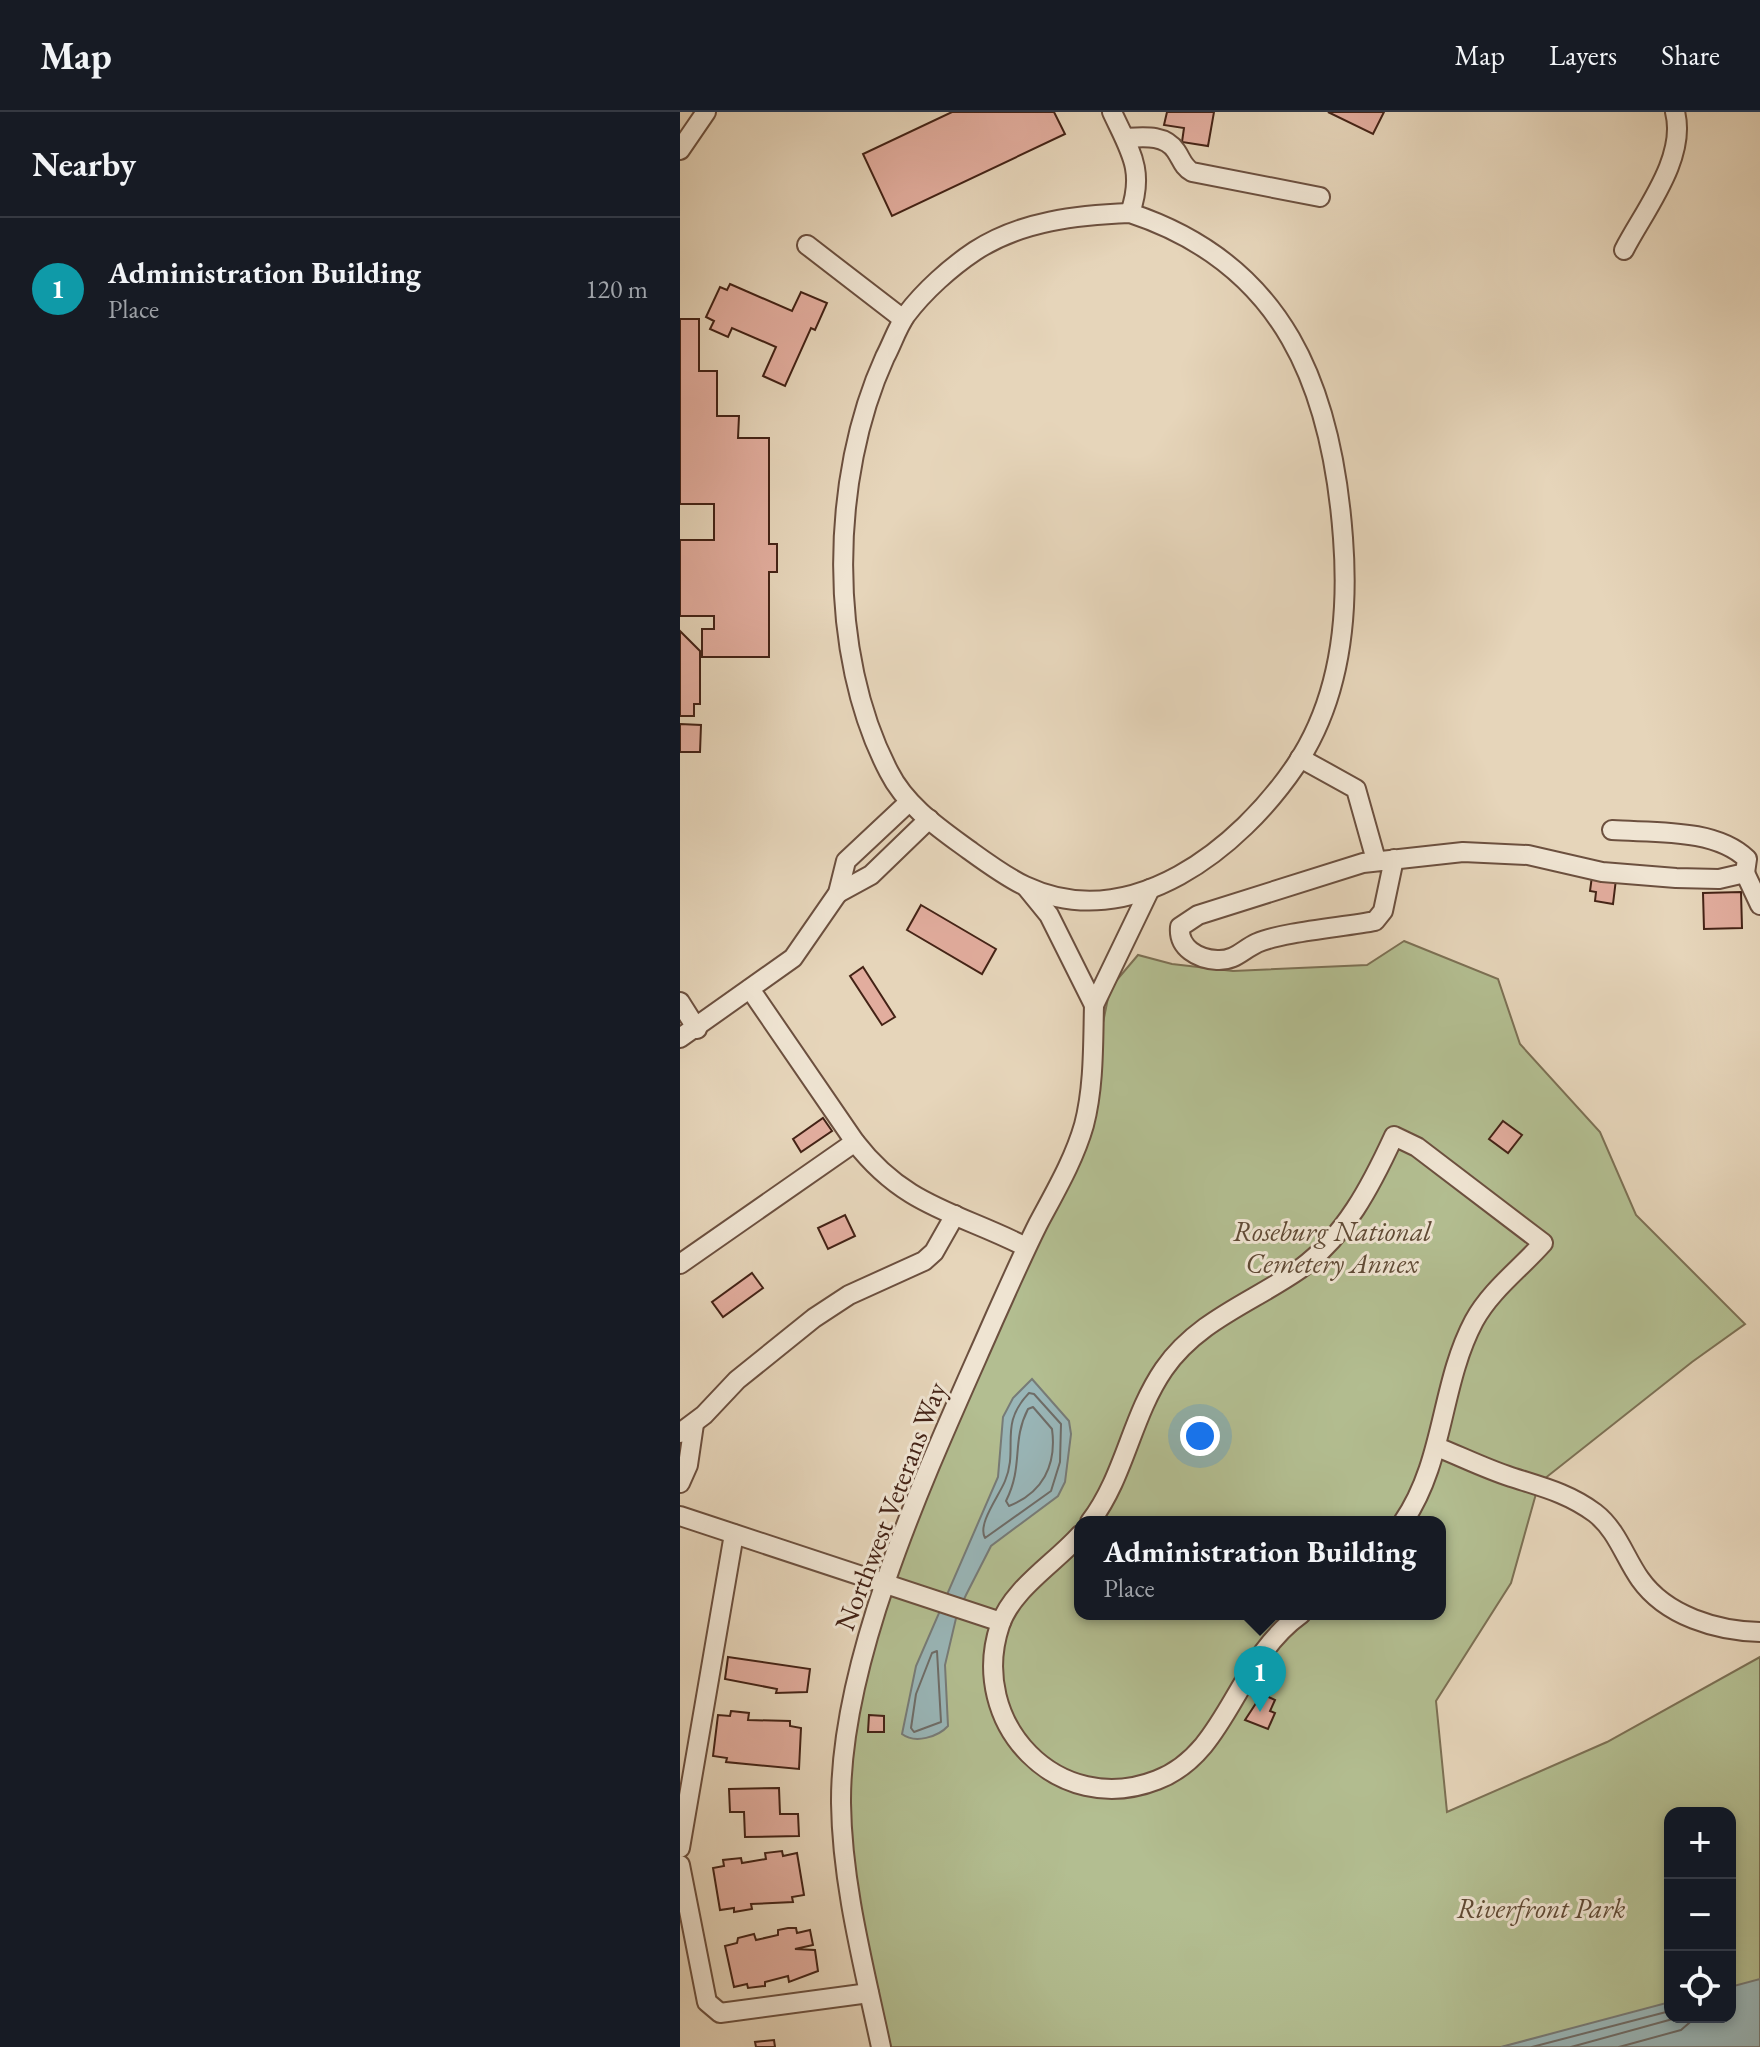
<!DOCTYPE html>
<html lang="en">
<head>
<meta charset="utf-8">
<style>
	:root { --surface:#171b24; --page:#242831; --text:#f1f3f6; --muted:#9ea1a6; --line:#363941; --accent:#c59692 }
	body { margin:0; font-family:"EB Garamond",serif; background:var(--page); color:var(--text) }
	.controls { position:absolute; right:24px; bottom:24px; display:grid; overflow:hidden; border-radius:16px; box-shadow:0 4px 12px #0003 }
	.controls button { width:72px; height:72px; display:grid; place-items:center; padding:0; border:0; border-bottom:2px solid var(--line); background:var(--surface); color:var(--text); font:40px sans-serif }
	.you { position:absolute; left:520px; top:1324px; width:28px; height:28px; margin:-20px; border:6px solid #fff; border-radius:50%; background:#1a73e8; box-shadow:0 0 0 12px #1a73e833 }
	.badge { display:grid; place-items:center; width:52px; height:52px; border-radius:50%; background:var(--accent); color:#fff; font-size:26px; font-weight:700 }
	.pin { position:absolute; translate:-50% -66px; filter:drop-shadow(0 2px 4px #0008) }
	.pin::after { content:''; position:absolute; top:42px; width:28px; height:24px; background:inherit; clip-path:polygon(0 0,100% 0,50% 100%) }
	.popup { position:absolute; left:394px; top:1404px; width:372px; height:104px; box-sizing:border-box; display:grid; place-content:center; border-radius:16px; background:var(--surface); filter:drop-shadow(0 2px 6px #0005); font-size:26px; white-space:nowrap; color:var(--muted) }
	.popup b { font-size:30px; color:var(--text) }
	.popup::after { content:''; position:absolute; left:50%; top:100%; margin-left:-16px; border:16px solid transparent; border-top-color:var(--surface) }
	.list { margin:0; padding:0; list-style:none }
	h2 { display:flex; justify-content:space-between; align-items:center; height:104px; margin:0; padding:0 32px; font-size:34px }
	h2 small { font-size:26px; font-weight:400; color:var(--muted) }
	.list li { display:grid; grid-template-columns:52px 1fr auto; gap:24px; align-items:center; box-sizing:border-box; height:144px; padding:0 32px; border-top:2px solid var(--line) }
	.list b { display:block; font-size:30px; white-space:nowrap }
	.list p { margin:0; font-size:26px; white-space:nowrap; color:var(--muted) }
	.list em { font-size:26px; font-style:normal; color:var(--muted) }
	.icon { flex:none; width:44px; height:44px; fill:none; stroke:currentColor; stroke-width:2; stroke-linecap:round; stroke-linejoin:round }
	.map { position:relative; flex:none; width:1080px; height:1935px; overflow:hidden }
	header { display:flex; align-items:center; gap:48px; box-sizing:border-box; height:112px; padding:0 40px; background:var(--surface); border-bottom:2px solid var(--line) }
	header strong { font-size:38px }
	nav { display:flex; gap:44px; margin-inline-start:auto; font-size:28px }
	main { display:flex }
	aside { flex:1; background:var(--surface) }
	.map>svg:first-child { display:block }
	.green { fill:#b3be91; stroke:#7c7054; stroke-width:2; fill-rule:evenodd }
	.water { fill:#99b6b8; stroke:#777b77; stroke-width:2 }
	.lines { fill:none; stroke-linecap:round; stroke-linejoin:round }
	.shore { stroke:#6e6c67; stroke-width:2 }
	.building { fill:#e2ad9e; stroke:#442316; stroke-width:2 }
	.minor-casing { stroke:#6c503f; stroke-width:22 }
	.minor { stroke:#efe4d2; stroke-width:18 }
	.labels { text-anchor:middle; stroke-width:6; stroke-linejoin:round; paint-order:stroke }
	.park-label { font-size:28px; font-style:italic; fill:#604a35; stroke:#efe4d2 }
	.street-label { font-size:28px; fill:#442316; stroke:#efe4d2 }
</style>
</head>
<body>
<header>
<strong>Map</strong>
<nav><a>Map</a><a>Layers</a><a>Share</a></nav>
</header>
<main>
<aside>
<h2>Nearby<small></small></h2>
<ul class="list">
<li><span class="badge" style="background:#0f9aa8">1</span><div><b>Administration Building</b><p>Place</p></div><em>120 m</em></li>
</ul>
</aside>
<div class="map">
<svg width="1080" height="1935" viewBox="0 0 1080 1935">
	<rect width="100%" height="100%" fill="#e6d5ba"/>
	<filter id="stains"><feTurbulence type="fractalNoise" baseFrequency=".0025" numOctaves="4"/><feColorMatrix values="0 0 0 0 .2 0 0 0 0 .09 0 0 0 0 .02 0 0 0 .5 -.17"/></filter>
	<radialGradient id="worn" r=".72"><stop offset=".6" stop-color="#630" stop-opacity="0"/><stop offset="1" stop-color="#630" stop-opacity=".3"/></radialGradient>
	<path class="green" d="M724,829L818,867L840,932L920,1020L956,1103L1065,1212L1012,1250L859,1371L831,1471L756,1589L767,1700L927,1630L1080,1545V1868L1050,1876V1701H990V1892L823,1935H202L176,1815L165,1621L192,1516L409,980L430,876L458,843L492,852L553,859L687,853ZM400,1410H760V1502H400Z"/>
	<g class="water">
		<path d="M352,1267L389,1309L391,1322L385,1370L378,1384L311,1434L286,1483L277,1502L265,1553L268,1614C258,1625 235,1632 222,1622L236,1554L318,1365L323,1305L333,1286Z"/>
		<path d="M1080,1867V1935H821L990,1890V1905H1050V1875Z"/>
	</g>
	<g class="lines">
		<g class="shore">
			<path d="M349,1281L354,1282L381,1312L380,1350L371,1379L305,1426C297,1412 319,1384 325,1369C339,1336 318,1313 349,1281Z"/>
			<path d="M353,1295L372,1317C377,1354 362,1381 329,1394L326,1389C344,1353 331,1330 348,1297Z"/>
			<path d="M257,1539L261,1610L234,1620L231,1616L236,1582L252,1541Z"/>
			<path d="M852,1935L990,1899"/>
			<path d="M891,1935L1000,1905"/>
			<path d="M939,1935L1001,1918L1016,1905"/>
		</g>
	</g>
	<g class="building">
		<path d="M272,0H374L385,22L212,104L183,42Z"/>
		<path d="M487,0H534L528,34L502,30L504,16L484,13Z"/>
		<path d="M648,0H704L693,22Z"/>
		<path d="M50,172L112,199L121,180L147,191L135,218L131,216L105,274L83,264L96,235L52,216L48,225L30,217L34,209L26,205L40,175L47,178Z"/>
		<path d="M0,207H19V259H37V304H59L58,326H89V432H97V460H89V545H22V517H34V504H0V428H34V392H0Z"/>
		<path d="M0,519L20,539V592H14V604H0Z"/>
		<path d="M0,612L21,613L20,640H0Z"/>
		<path d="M912,764L936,767L933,792L915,789L916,780L910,779Z"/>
		<path d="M1061,780L1062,816L1024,817L1023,781Z"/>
		<path d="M241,793L316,837L302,862L227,818Z"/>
		<path d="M183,855L215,905L202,913L170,864Z"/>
		<path d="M143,1006L152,1019L121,1040L113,1027Z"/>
		<path d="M823,1009L842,1023L828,1041L809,1027Z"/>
		<path d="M165,1103L175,1124L148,1137L138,1116Z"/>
		<path d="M72,1161L83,1176L43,1205L32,1190Z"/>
		<path d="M48,1545L130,1557L127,1580L96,1581L97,1577L45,1567Z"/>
		<path d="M582,1582L595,1588L590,1599L595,1601L588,1617L565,1608Z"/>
		<path d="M51,1599L69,1601L68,1608L110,1609V1614L121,1616L119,1657L46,1650L47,1646L33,1644L38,1603L50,1604Z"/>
		<path d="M189,1603L204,1604V1620H188Z"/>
		<path d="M99,1676L100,1702H118L119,1724L65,1725L64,1700H50L49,1677Z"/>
		<path d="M102,1739L103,1744L117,1741L124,1783L112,1785L113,1790L71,1792L72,1797L54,1800V1796L40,1798L33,1756L44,1754L43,1748L61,1746L62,1751L86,1747L85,1741Z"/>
		<path d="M108,1816H116L117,1821L130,1818L133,1833L115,1837L135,1838L138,1859L109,1870L108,1864L85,1870V1874L68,1876L67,1872L54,1875L45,1834L57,1831L58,1826L74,1822L76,1828L98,1823V1818Z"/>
		<path d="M94,1928L95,1935H76L75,1930Z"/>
	</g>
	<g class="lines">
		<g class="minor-casing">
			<g id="minor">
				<path d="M432,0C450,39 465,58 450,101"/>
				<path d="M445,26C463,25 485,22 496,39C502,48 503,55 512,60L640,85"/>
				<path d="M0,38L26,0"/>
				<path d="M450,101C605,152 652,276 663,426C669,505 661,586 616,653C560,736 451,824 345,774C326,765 307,751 289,738C259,716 226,694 209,660C147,542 150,365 205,245C212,232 217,216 226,203C244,179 271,155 295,139C341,109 398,103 450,101Z"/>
				<path d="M127,133L223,207"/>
				<path d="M944,138C964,99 1007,46 995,0"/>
				<path d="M620,646L676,677L696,748"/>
				<path d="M714,747L703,799L695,809C665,815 602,820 577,831C562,838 555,849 537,848C518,847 498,836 500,815L518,803L683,751L783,740L848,743L922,760L996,766L1039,767L1065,761L1067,747C1035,716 974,721 932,718"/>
				<path d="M1065,761L1080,793"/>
				<path d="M347,776L369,803L414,893L470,777"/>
				<path d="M158,781L191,763L249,707"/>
				<path d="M70,877L175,1030"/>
				<path d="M0,890L17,917"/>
				<path d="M0,926L113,846L158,781L166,749L229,690"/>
				<path d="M0,1152L175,1030C225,1095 277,1100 346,1135"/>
				<path d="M0,1321L24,1303L57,1268L134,1206L169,1183L244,1149L254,1140L275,1103"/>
				<path d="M757,1335C782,1345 806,1357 831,1365C862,1375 888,1381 915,1401C937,1418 945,1446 960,1467C986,1504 1037,1519 1080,1520"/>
				<path d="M0,1371L8,1353L14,1312"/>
				<path d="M0,1404L321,1510"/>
				<path d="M410,1410C445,1364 451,1305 484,1257C518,1208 573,1190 620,1157C665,1124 691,1074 714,1024L737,1035L863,1131C840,1157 811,1178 794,1209C760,1273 765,1349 723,1410"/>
				<path d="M400,1423C375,1451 332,1477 320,1513C287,1611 378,1707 477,1668C548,1641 555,1549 621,1502"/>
				<path d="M0,1736L54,1422"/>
				<path d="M0,1753L27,1890L40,1901L189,1881"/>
				<path d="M201,1935C184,1855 162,1773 161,1691C160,1539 254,1344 315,1205C329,1174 343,1142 358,1112C375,1080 394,1048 404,1013C414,975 413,932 414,893"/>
			</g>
		</g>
		<use href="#minor" class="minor"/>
	</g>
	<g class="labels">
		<g class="park-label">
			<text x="652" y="1129">Roseburg National<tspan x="652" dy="32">Cemetery Annex</tspan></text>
			<text x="861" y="1806">Riverfront Park</text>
		</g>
		<g class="street-label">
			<text transform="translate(210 1394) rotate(-69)" y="10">Northwest Veterans Way</text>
		</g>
	</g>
	<rect width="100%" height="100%" filter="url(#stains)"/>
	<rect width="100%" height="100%" fill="url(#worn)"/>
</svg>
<div class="controls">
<button>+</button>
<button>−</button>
<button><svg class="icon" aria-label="locate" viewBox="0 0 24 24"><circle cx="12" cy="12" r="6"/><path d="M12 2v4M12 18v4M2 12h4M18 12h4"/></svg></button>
</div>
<div class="you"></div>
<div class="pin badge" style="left:580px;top:1600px;background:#0f9aa8">1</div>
<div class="popup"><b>Administration Building</b>Place</div>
</div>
</main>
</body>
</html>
